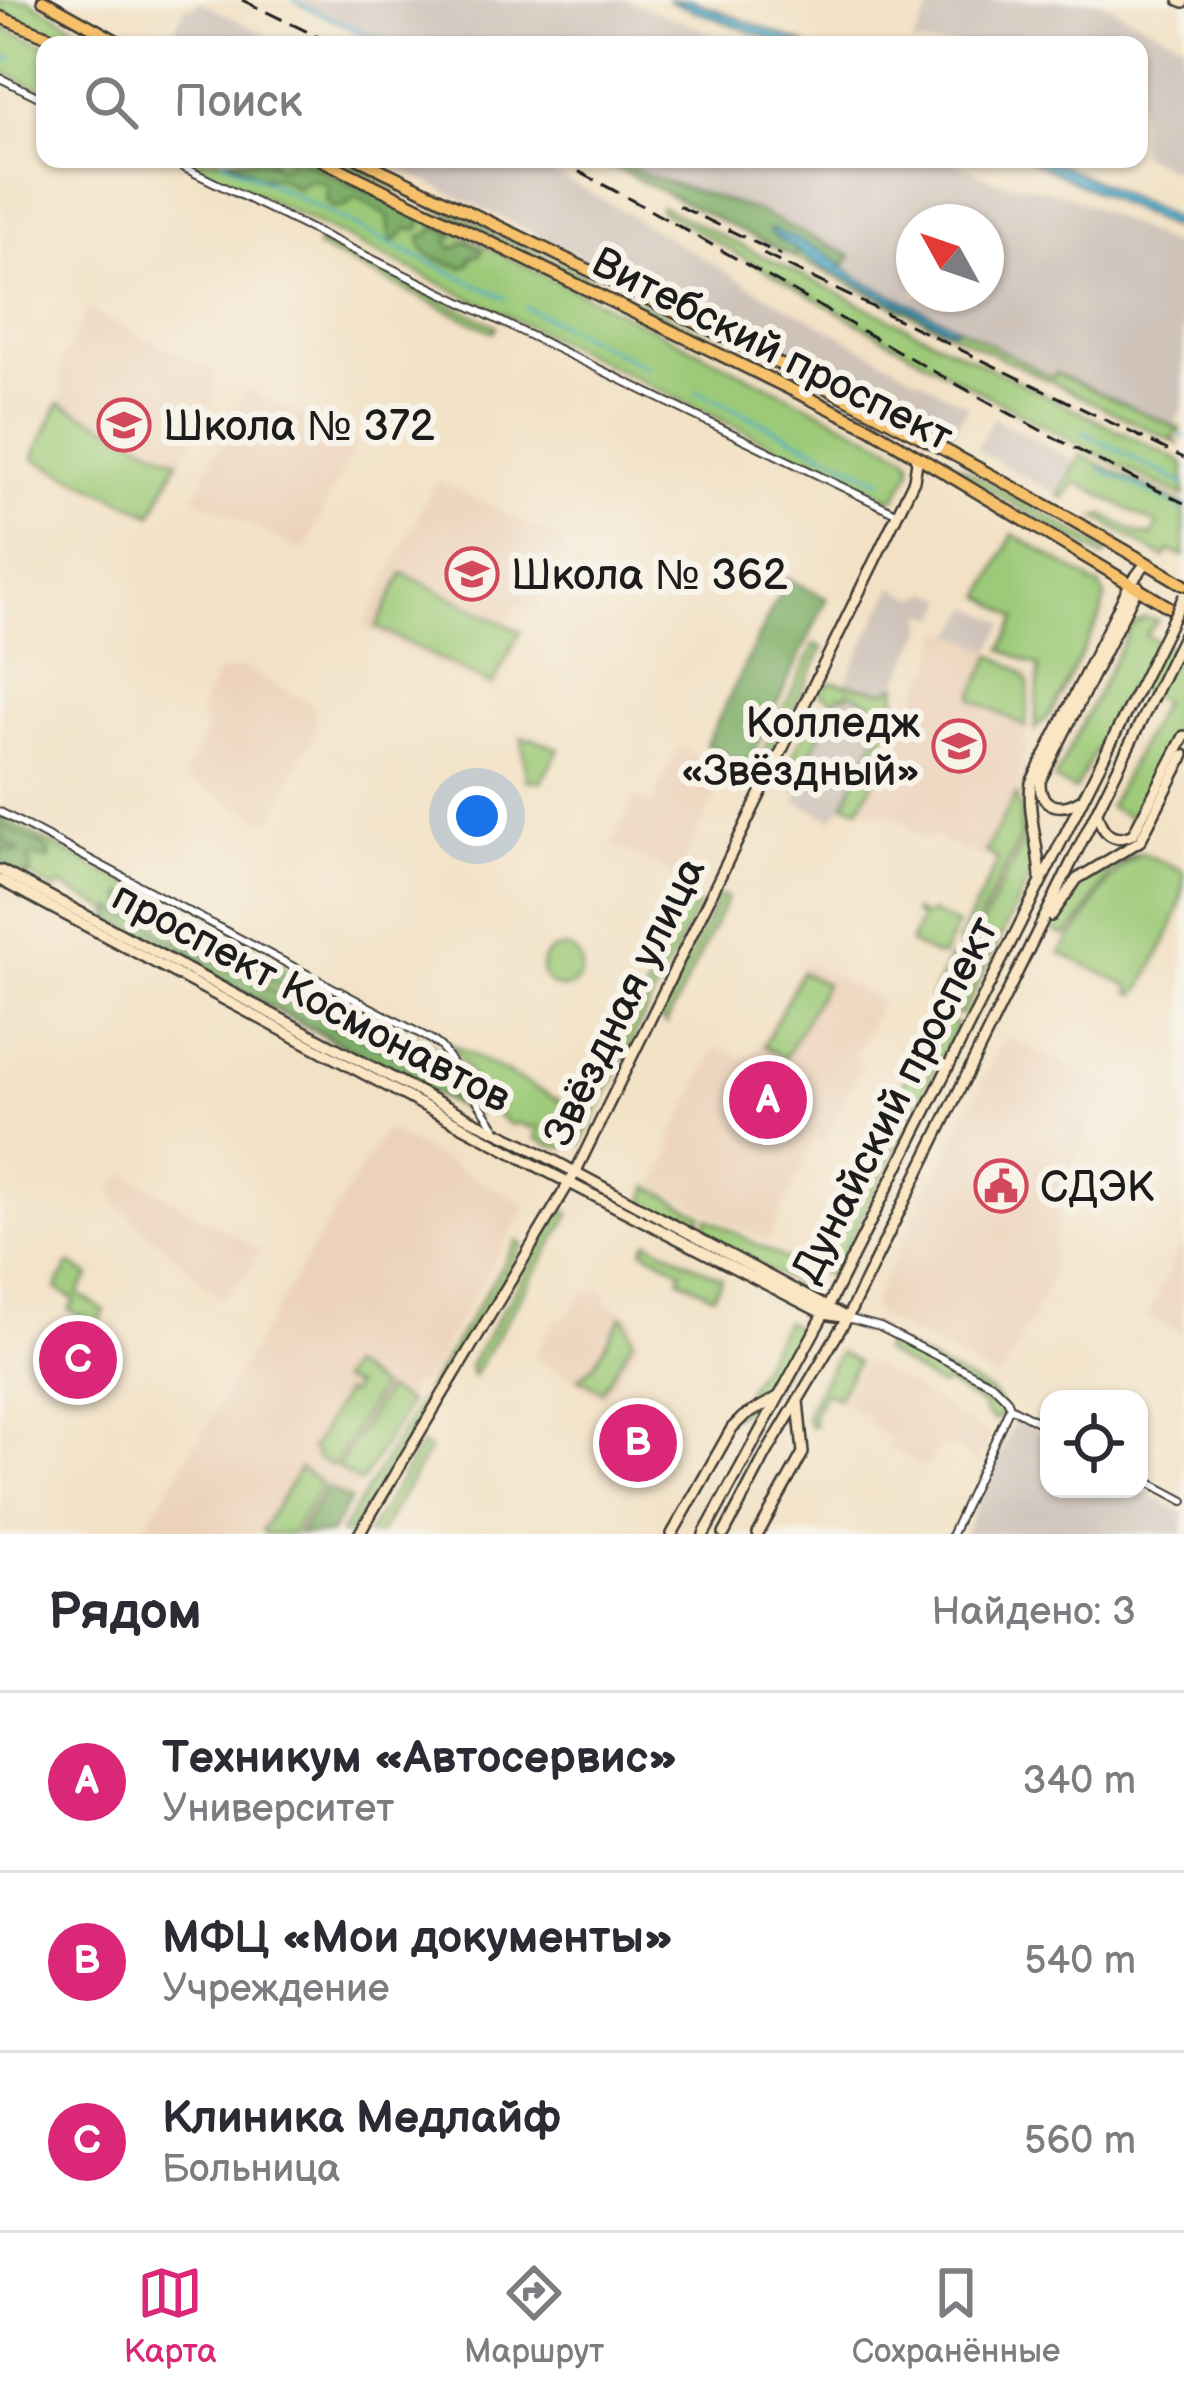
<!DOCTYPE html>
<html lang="ru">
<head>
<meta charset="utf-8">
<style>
	:root { --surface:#fff; --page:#f7f7f7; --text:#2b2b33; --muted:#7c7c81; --line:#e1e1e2; --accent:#db2777 }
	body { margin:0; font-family:"Balsamiq Sans",sans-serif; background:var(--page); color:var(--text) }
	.controls { position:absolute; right:36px; bottom:36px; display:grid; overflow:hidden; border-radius:24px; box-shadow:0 3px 9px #0004 }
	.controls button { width:108px; height:108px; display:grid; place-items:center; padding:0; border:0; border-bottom:3px solid var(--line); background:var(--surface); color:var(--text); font:60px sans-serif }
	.compass { position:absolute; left:896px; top:204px; width:108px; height:108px; border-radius:50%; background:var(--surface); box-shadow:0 3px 9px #0004; rotate:310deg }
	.you { position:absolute; left:477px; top:816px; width:42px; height:42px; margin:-30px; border:9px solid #fff; border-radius:50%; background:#1a73e8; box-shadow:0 0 0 18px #1a73e833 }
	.badge { display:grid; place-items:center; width:78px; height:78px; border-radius:50%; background:var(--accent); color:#fff; font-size:39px; font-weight:700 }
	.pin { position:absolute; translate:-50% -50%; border:6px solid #fff; box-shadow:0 3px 12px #0006 }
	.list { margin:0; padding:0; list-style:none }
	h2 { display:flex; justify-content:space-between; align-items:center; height:156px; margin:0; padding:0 48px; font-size:51px }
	h2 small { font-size:39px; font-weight:400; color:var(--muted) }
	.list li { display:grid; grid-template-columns:78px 1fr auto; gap:36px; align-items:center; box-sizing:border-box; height:180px; padding:0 48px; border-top:3px solid var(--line) }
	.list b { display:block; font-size:45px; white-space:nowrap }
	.list p { margin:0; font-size:39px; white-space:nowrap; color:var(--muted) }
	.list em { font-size:39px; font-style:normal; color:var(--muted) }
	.icon { flex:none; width:66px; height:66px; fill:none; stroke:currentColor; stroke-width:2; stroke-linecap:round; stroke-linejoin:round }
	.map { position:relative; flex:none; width:1184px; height:1534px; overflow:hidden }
	.search { position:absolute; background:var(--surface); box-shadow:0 3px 9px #0004; left:36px; right:36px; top:36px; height:132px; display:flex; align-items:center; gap:30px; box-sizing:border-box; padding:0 42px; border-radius:24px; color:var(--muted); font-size:45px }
	.sheet { height:696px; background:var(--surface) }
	nav { display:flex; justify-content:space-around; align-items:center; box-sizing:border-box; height:168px; border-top:3px solid var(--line); background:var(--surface); font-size:33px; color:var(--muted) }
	nav a { display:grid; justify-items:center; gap:6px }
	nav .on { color:var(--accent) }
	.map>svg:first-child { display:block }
	.built { fill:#ecd2b9 }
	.industrial { fill:#cec2b9; fill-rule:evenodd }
	.green { fill:#9dca78; stroke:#5c734a; stroke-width:3 }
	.forest { fill:#7eae68; stroke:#4d6542; stroke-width:3 }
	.water { fill:#4aaac9; stroke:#336372; stroke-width:3 }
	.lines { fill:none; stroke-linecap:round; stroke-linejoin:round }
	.stream { stroke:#4aaac9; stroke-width:3 }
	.street-casing { stroke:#3c3a35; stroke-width:10 }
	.secondary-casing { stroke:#3c3a35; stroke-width:14 }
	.primary-casing { stroke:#3c3a35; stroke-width:15 }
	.street { stroke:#fff; stroke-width:6 }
	.secondary { stroke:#fbe6c4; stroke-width:9 }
	.primary { stroke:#f6c16b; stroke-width:10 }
	.rail { stroke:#1c1c1c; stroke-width:3; stroke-dasharray:18 9; stroke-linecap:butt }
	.secondary-bridge-casing { stroke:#3c3a35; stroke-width:14; stroke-linecap:butt }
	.secondary-bridge { stroke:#fbe6c4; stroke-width:9 }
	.labels { text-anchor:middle; stroke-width:12; stroke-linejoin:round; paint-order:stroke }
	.street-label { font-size:42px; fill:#1c1c1c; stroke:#f7f3e8 }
	.poi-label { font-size:42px; fill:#1c1c1c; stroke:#f7f3e8; text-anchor:start }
</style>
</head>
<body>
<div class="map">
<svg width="1184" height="1534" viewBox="0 0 1184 1534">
	<rect width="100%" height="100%" fill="#f7f3e8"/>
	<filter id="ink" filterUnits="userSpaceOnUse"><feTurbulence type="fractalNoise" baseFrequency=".00833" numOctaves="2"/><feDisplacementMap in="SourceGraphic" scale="24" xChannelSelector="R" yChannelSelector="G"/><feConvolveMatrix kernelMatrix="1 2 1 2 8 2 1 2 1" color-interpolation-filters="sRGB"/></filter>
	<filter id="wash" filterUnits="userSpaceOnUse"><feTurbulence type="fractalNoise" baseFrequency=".004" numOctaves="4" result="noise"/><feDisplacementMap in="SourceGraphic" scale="48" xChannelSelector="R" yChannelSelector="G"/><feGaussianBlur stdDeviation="2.7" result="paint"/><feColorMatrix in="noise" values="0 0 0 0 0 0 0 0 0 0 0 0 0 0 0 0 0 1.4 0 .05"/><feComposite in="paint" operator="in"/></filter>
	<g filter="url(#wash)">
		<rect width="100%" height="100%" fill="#f2e1c5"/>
		<g class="built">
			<path d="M87,309L216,372L212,381L217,391L153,519L31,461L63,394L60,367Z"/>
			<path d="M247,389L356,442L304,551L194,498Z"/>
			<path d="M436,479L568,544L535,612L517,604L508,621L526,631L495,693L363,628Z"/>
			<path d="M944,630L991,650L994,655L1031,674L1025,749L1016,790L981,859L932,835L929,840L906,829L908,823L879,809L875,814L861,807L937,655V644Z"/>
			<path d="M241,667L312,704L317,728L270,823L184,778L183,775L206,732L199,711L218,673Z"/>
			<path d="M679,747L728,771L677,876L612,844L635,797L652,804Z"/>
			<path d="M805,961L882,1001L854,1058L863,1063L825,1140L816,1137L768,1242L655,1185L673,1147L669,1144L716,1047L747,1058L752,1056Z"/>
			<path d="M1005,1036L1111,1085L1061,1188L1051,1279L1000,1380L878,1317L871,1305Z"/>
			<path d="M385,1129L527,1206L439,1354L440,1356L422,1383L413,1384L405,1399L409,1403L331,1534H141Z"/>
			<path d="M124,1173L261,1250L244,1278L221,1299L114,1202L117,1198L110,1192Z"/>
			<path d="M1184,1240V1334L1147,1316Z"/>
			<path d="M604,1290L607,1303L633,1316L640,1342L605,1400L533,1356L557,1317L563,1319L569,1310L574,1308L583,1292Z"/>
			<path d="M866,1360L900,1381L902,1380L989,1436L987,1448L977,1463L952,1447L949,1450L940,1445L925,1469L887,1446L889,1439L867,1425L870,1419L841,1401Z"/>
		</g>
		<g class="industrial">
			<path d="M298,0H626L742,45H376Z"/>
			<path d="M935,0H1097L1184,43V176L1139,154V45H912Z"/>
			<path d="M198,1L287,45H167L186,5L194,8Z"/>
			<path d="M380,159H521L586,190L766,295L968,406L950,439L883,403Z"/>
			<path d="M614,159H949L996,181L1063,193L1184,251V405L1173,428L1056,373L1054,379L956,326L858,278L843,266L850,255L759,212L652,177ZM914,222H986V294H914Z"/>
			<path d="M993,418L1074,461L1075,466L1060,495L976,450Z"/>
			<path d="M893,587L916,598L931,592L948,599L939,617L924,613V630L894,688L885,691L845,683Z"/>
			<path d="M972,607L1005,623L991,650L954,634Z"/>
			<path d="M848,691L889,710L844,804L832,819L796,802L814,760L809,757L840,694Z"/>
			<path d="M1016,1419L1049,1438V1489H1139L1184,1514V1534H964Z"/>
		</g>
		<g class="green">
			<path d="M0,0H28L110,45C72,45 35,26 0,10Z"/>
			<path d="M0,27L46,45L45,92L0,70Z"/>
			<path d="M184,159H308L859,430L907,455L911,461V470L896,497L885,499V495L815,459L811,457L808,462Z"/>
			<path d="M335,159H344C602,284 862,403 1108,551L1104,557L880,426Z"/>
			<path d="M661,206L1184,463V497C1004,411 834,307 659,210Z"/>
			<path d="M320,241L496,326L493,332L317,247Z"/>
			<path d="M800,252L820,265L950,329L956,326L1053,378L1055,373L1180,429L1173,437L1177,443L792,256Z"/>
			<path d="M59,403L178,460L152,514L33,458Z"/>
			<path d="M1081,455L1184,505V557L1170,551L1164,558L1096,517L1104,515L1143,536L1145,534L1151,537L1158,525C1132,512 1104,496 1076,482L1065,498L1059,496Z"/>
			<path d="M1013,534L1090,580L1091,583L1099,585L1105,597L1101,615L1051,713L1035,729L1039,667L1002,649L1017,618L983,596Z"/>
			<path d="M403,573L520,632L492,685L376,627Z"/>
			<path d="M1144,618L1158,620L1145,635L1184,654V711L1131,818L1109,807L1162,702L1129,685L1075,790L1054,780L1131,626Z"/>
			<path d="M815,644L823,648L766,764L759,760Z"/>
			<path d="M992,655C1038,678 1029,679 1026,727L973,699V694Z"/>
			<path d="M833,682L885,691L897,685L895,712L875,761V765L881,768L859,808L844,804L889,711L849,692L846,697L839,695L836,702L820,693L823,686Z"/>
			<path d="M815,714L827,720L809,756L815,760L800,790L783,778L809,720Z"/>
			<path d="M522,737L530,740L532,738L559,749L541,781L526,780Z"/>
			<path d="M1028,771L1031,772C1018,806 1040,840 1032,874L963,1014H956L941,1006L1023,842C1028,817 1019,795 1028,771Z"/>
			<path d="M1016,795L1021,817L1020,838L938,1003L931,997L950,958H958L962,950L958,942L997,863L996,858L985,852Z"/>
			<path d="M0,817L433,1045L477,1114H472L107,922L112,912L59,885L56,890L28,875L25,879L0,865Z"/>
			<path d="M1138,852L1111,871L1081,919L1067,936L1050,930L1069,892L1087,876Z"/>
			<path d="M1142,853L1184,871C1184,915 1161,950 1141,989L1136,994L1129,992L1131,987L1060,953C1067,942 1076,932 1084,921C1102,891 1110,871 1142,853Z"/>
			<path d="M720,895L727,899L666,1024L660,1019Z"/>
			<path d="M689,901L698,905L581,1145L574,1141Z"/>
			<path d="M915,911L925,916L931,912L957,925L943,956H936L910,943L921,918L913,913Z"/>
			<circle cx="562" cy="968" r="20"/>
			<path d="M801,972L825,984L785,1058L764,1046Z"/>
			<path d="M938,1012L957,1025L909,1121L888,1113Z"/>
			<path d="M451,1044L579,1111L581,1114L564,1148L549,1145L535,1138L538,1127L531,1128L518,1123L511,1125L493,1112Z"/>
			<path d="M885,1120L904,1131L832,1277L812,1267L824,1242L828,1243L887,1123Z"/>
			<path d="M649,1186L702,1215L695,1229L643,1204Z"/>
			<path d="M563,1210L570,1214L473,1376L469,1366Z"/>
			<path d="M708,1218L805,1270L798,1285L700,1234Z"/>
			<path d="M517,1241L523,1245L432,1397L425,1392Z"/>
			<path d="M648,1241L722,1279L713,1296L679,1278L682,1271L643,1250Z"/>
			<path d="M72,1264L89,1276L78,1294L105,1311L95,1326L69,1309L75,1300L56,1289L68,1265Z"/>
			<path d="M622,1316L626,1319L633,1339L602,1391L579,1378L594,1365Z"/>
			<path d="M785,1321L800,1330L784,1358L787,1361L768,1393L731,1418Z"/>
			<path d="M888,1340L991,1392C999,1400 1003,1407 999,1418L993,1420L985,1413L984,1406L948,1384L939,1386L882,1351Z"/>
			<path d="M839,1352L857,1362L838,1398L825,1392L812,1416L815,1424L810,1427L806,1419L808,1408Z"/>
			<path d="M348,1366L380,1388L333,1466L315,1457L317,1453L311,1450L344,1392L349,1394L354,1387L339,1381Z"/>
			<path d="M385,1390L409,1403L361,1483L337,1468Z"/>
			<path d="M421,1400L428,1404L350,1534H340Z"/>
			<path d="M421,1445L429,1450L379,1534H367Z"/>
			<path d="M300,1468L322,1484L292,1534H265L262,1529Z"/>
		</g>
		<g class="forest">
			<path d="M228,159H265L279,168L286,166L291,159H298L386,200L422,220L419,229H407L396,241L391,240L388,217L356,197L344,207L333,208L326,200L328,184L311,179L297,189L280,178L255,177L249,170Z"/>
			<path d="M597,159H614L652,177L759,212L851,256L843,266L821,251L770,230L800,252L792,256Z"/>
			<path d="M434,226L454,235L447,242L453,249L467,241L483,251L480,255L471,257L470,263L463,268C443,260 422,261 420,236L430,234Z"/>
			<path d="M787,578L827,599L748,764L706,745Z"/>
			<path d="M0,824L41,844L49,851V860L30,856L28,859L32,866L30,874L26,873L24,877L0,864V846L14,853L19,851L0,839Z"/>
			<path d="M124,893C137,894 151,904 163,908L338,1004L340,1010L334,1014L126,905L122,898Z"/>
			<path d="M114,908C124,915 134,915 144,920C156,927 165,938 179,942L318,1014L328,1020L335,1030L346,1029L446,1081L453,1086L452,1094L459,1096L467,1106L461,1107L112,922Z"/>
			<path d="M326,1487L350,1500L330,1534H298Z"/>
		</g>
		<g class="water">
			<path d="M667,0H691L807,45H786Z"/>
			<path d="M1027,159H1048L1184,223V234Z"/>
			<path d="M772,229L821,251L858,278L956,326V329H950L819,265L775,236L769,230Z"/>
		</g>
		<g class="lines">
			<g class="stream">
				<path d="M294,0L307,8L392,45"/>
				<path d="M0,54L12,60"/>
				<path d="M222,159L389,243L505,298"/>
				<path d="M525,307L649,368"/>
				<path d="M697,391L881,480"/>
				<path d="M1082,432L1184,484"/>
				<path d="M1180,435L1184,437"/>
				<path d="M1099,468L1184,509"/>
			</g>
		</g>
	</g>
	<g filter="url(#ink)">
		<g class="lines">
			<g class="street-casing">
				<g id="street">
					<path d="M0,78L45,100"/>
					<path d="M166,159L898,514"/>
					<path d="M0,812L432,1040L441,1047L495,1127"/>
					<path d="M847,1318L880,1327L992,1384L1007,1399L1010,1407L1049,1428"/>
					<path d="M1139,1477L1184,1501"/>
					<path d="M952,1534L1010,1407"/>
				</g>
			</g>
			<g class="secondary-casing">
				<g id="secondary">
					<path d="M1179,0L1184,2"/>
					<path d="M1080,800C1060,812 1039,807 1040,781L1138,586"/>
					<path d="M1097,813C1102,833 1113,844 1133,834L1184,736"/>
					<path d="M0,870L472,1120L519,1142L847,1318"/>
					<path d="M1040,878C1039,849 1027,810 1031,783L1130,584L1146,563"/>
					<path d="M0,880L548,1172L824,1314L842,1317"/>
					<path d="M1051,916L1077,879L1140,841L1184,755"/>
					<path d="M359,1534L575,1173L914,480L917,462L914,455"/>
					<path d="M672,1534L732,1428L743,1417L778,1397"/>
					<path d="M704,1534L824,1314L1137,691"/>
					<path d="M724,1534L766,1454L847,1318L1184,634"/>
					<path d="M758,1534L803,1453L798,1401"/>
				</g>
			</g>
			<g class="primary-casing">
				<g id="primary">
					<path d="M43,0L124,45"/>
					<path d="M0,17L69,45"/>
					<path d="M320,159L870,428L1184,616"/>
					<path d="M359,159C639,294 917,425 1184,585"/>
				</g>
			</g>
			<use href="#street" class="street"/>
			<use href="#secondary" class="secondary"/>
			<use href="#primary" class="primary"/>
			<g class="rail">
				<path d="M242,0L335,45"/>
				<path d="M555,159C767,270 968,400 1184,503"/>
				<path d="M679,206L781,255"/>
				<path d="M763,254L1184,458"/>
			</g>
			<g class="secondary-bridge-casing">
				<path id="secondary-bridge" d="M1137,691L1184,596"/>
			</g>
			<use href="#secondary-bridge" class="secondary-bridge"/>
		</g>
	</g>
	<defs>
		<g id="school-ring" transform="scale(2.7)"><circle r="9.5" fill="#f7f3e8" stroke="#d1495b" stroke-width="1.5"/><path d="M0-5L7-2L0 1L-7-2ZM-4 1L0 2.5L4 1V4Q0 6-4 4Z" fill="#d1495b"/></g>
		<g id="university-ring" transform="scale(2.7)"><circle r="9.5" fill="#f7f3e8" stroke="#d1495b" stroke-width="1.5"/><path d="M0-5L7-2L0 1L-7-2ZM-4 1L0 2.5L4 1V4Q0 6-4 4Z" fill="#d1495b"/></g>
		<g id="civic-ring" transform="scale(2.7)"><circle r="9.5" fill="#f7f3e8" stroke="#d1495b" stroke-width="1.5"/><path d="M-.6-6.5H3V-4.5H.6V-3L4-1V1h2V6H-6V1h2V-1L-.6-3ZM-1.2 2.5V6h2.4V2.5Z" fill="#d1495b"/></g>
	</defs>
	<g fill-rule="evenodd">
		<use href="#school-ring" x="124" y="425"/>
		<use href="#school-ring" x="472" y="574"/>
		<use href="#university-ring" x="959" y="746"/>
		<use href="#civic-ring" x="1001" y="1186"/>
	</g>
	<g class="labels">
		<g class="street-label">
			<text transform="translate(773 348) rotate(27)" y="15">Витебский проспект</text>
			<text transform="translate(312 996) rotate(28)" y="15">проспект Космонавтов</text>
			<text transform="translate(623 1001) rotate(-64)" y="15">Звёздная улица</text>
			<text transform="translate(894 1099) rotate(-63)" y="15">Дунайский проспект</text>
		</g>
		<g class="poi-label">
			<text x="163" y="440">Школа № 372</text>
			<text x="511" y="589">Школа № 362</text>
			<text x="920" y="737" text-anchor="end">Колледж<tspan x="920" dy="48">«Звёздный»</tspan></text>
			<text x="1040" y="1201">СДЭК</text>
		</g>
	</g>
</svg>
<div class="controls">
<button><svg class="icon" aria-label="locate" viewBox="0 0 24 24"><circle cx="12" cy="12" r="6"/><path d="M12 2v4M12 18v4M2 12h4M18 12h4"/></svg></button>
</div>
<svg class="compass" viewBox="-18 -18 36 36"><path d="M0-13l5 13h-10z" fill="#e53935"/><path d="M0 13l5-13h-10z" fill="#7c7c81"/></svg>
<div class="you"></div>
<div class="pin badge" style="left:768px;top:1100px">A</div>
<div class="pin badge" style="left:638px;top:1443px">B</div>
<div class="pin badge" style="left:78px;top:1360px">C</div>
<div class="search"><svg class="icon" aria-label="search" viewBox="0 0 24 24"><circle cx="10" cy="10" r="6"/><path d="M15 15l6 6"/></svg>Поиск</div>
</div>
<section class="sheet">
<h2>Рядом<small>Найдено: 3</small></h2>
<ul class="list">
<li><span class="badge">A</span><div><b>Техникум «Автосервис»</b><p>Университет</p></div><em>340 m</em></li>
<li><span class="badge">B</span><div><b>МФЦ «Мои документы»</b><p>Учреждение</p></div><em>540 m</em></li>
<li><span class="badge">C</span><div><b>Клиника Медлайф</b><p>Больница</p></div><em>560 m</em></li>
</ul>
</section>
<nav>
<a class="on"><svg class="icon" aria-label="map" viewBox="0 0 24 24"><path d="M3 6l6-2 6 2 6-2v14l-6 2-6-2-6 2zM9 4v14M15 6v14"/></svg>Карта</a>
<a><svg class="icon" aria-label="directions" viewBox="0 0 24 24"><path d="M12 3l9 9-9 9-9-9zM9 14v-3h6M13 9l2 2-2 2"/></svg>Маршрут</a>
<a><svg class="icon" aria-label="saved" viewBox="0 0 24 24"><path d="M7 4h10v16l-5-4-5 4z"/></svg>Сохранённые</a>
</nav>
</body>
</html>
